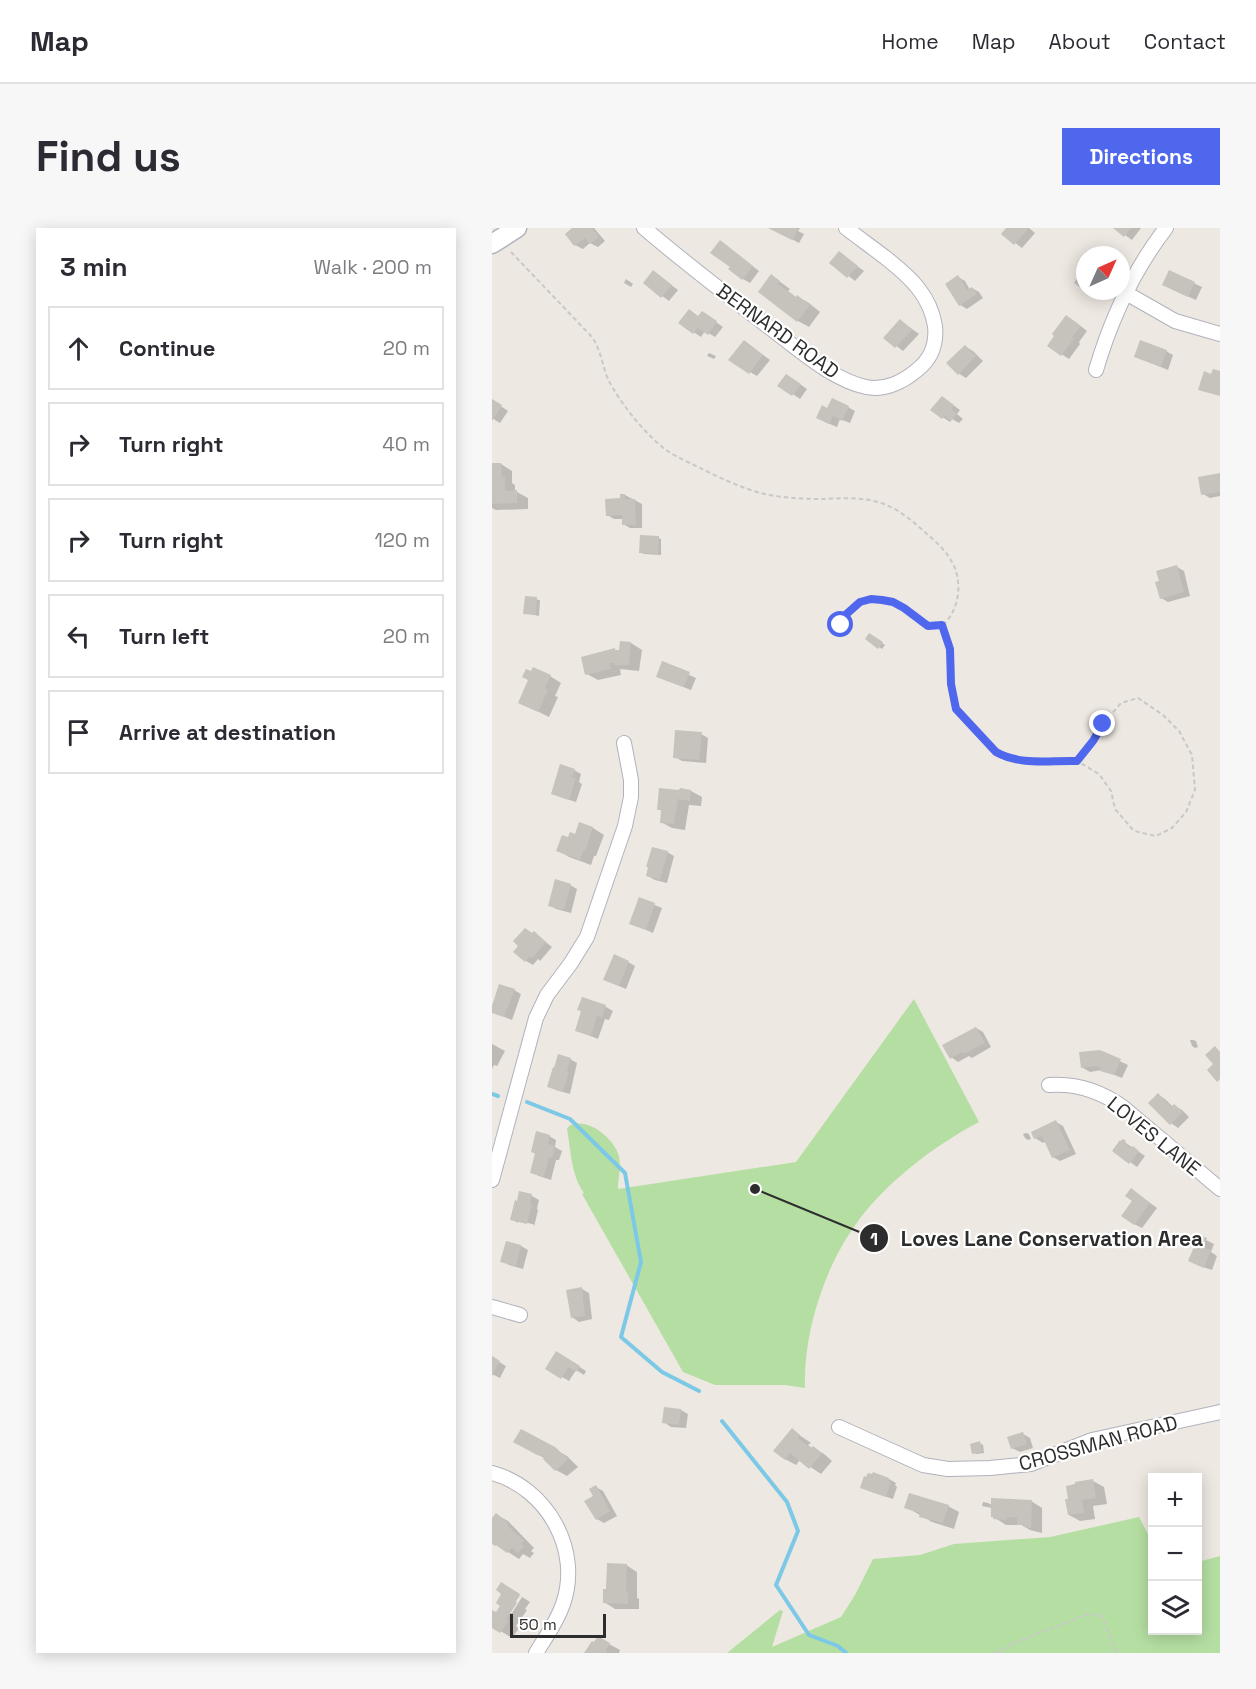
<!DOCTYPE html>
<html lang="en">
<head>
<meta charset="utf-8">
<style>
	:root { --surface:#fff; --page:#f7f7f7; --text:#2b2b33; --muted:#7c7c81; --line:#e1e1e2; --accent:#4e67ed }
	body { margin:0; font-family:"Space Grotesk",sans-serif; background:var(--page); color:var(--text) }
	.controls { position:absolute; right:18px; bottom:18px; display:grid; overflow:hidden; border-radius:0px; box-shadow:0 3px 15px #0003 }
	.controls button { width:54px; height:54px; display:grid; place-items:center; padding:0; border:0; border-bottom:2px solid var(--line); background:var(--surface); color:var(--text); font:30px sans-serif }
	.compass { position:absolute; left:584px; top:18px; width:54px; height:54px; border-radius:50%; background:var(--surface); box-shadow:0 3px 15px #0003; rotate:45deg }
	.scale { position:absolute; left:18px; bottom:15px; width:96px; box-sizing:border-box; padding-left:6px; border:3px solid #2d2d2d; border-top:0; font-size:16px; line-height:21px; white-space:nowrap; color:#2d2d2d; -webkit-text-stroke:4px #fff; paint-order:stroke }
	.stop { position:absolute; width:18px; height:18px; margin:-14px; border:4px solid #4e67ed; border-radius:50%; background:#fff }
	.stop.end { background:#4e67ed; border-color:#fff; box-shadow:0 2px 6px #0008 }
	.list { margin:0; padding:0; list-style:none }
	h2 { display:flex; justify-content:space-between; align-items:center; height:78px; margin:0; padding:0 24px; font-size:26px }
	h2 small { font-size:20px; font-weight:400; color:var(--muted) }
	.list li { display:grid; grid-template-columns:39px 1fr auto; gap:18px; align-items:center; box-sizing:border-box; height:84px; margin:0 12px 12px; padding:0 12px; border:2px solid var(--line); border-radius:0px }
	.list b { display:block; font-size:22px; white-space:nowrap }
	.list em { font-size:20px; font-style:normal; color:var(--muted) }
	.icon { flex:none; width:33px; height:33px; fill:none; stroke:currentColor; stroke-width:2; stroke-linecap:round; stroke-linejoin:round }
	.map { position:relative; flex:none; width:728px; height:1425px; overflow:hidden; border-radius:0px }
	header { display:flex; align-items:center; gap:36px; box-sizing:border-box; height:84px; padding:0 30px; background:var(--surface); border-bottom:2px solid var(--line) }
	header strong { font-size:28px }
	nav { display:flex; gap:33px; margin-inline-start:auto; font-size:21px }
	.intro { display:flex; align-items:center; justify-content:space-between; box-sizing:border-box; height:144px; padding:0 36px }
	h1 { margin:0; font-size:42px }
	.button { padding:15px 27px; border-radius:0px; background:var(--accent); color:#fff; font-size:21px; font-weight:700 }
	main { display:flex; gap:36px; padding:0 36px }
	aside { flex:1; background:var(--surface); border-radius:0px; box-shadow:0 3px 15px #0003 }
	.map>svg:first-child { display:block }
	.green { fill:#b5dfa2 }
	.shadow { fill:#0003; fill-rule:evenodd }
	.lines { fill:none; stroke-linecap:round; stroke-linejoin:round }
	.stream { stroke:#7cc8e7; stroke-width:4 }
	.building { fill:#c6c2bc }
	.street-casing { stroke:#b1b2bc; stroke-width:16 }
	.secondary-casing { stroke:#b1b2bc; stroke-width:21 }
	.path { stroke:#c8c8c8; stroke-width:2; stroke-dasharray:4.5 3; stroke-linecap:butt }
	.street { stroke:#fff; stroke-width:14 }
	.secondary { stroke:#fff; stroke-width:18 }
	.route { stroke:#4e67ed; stroke-width:8 }
	.labels { text-anchor:middle; stroke-width:4.5; stroke-linejoin:round; paint-order:stroke }
	.street-label { font-size:20px; fill:#2d2d2d; stroke:#fff }
	.leader { fill:none; stroke:#2d2d2d; stroke-width:2 }
	.callout-dot { fill:#2d2d2d; stroke:#fff; stroke-width:2 }
	.mark-label { font-size:18px; text-anchor:middle; font-weight:bold; fill:#fff }
	.callout-label { font-size:21px; text-anchor:middle; font-weight:bold; fill:#2d2d2d; stroke:#fff; stroke-width:4.5; stroke-linejoin:round; paint-order:stroke }
</style>
</head>
<body>
<header>
<strong>Map</strong>
<nav><a>Home</a><a>Map</a><a>About</a><a>Contact</a></nav>
</header>
<div class="intro"><h1>Find us</h1><a class="button">Directions</a></div>
<main>
<aside>
<h2>3 min<small>Walk · 200 m</small></h2>
<ul class="list">
<li><svg class="icon" aria-label="ahead" viewBox="0 0 24 24"><path d="M12 20V5M6 11l6-6 6 6"/></svg><div><b>Continue</b></div><em>20 m</em></li>
<li><svg class="icon" aria-label="right" viewBox="0 0 24 24"><path d="M7 20v-9h11M14 6l5 5-5 5"/></svg><div><b>Turn right</b></div><em>40 m</em></li>
<li><svg class="icon" aria-label="right" viewBox="0 0 24 24"><path d="M7 20v-9h11M14 6l5 5-5 5"/></svg><div><b>Turn right</b></div><em>120 m</em></li>
<li><svg class="icon" aria-label="left" viewBox="0 0 24 24"><path d="M17 20v-9H6M10 6l-5 5 5 5"/></svg><div><b>Turn left</b></div><em>20 m</em></li>
<li><svg class="icon" aria-label="arrive" viewBox="0 0 24 24"><path d="M6 21V4h12l-3 4 3 4H6"/></svg><div><b>Arrive at destination</b></div></li>
</ul>
</aside>
<div class="map">
<svg width="728" height="1425" viewBox="0 0 728 1425">
	<rect width="100%" height="100%" fill="#ede8e1"/>
	<g class="green">
		<path d="M422,771L487,894C443,917 393,955 364,996C332,1040 311,1106 313,1160L293,1157H223L191,1144L90,966L92,965C79,947 79,923 75,901L77,898C95,888 122,910 127,928C129,939 126,951 126,961L304,934Z"/>
		<path d="M647,1289L660,1314V1402H706V1334L728,1328V1425H235L288,1382L291,1383L280,1419L349,1389L363,1367L381,1331L428,1327L462,1316L558,1309Z"/>
	</g>
	<g class="shadow">
		<path d="M83,0H102L113,13L106,19L98,15L91,21L83,17L75,7Z"/>
		<path d="M279,0H308L306,3L312,6L307,15Z"/>
		<path d="M516,0H537L543,5L530,20L511,6Z"/>
		<path d="M623,0H649L640,12Z"/>
		<path d="M235,18L267,43L258,55L251,51L240,39Z"/>
		<path d="M347,25L372,43L363,53L339,34Z"/>
		<path d="M162,44L186,62L177,73L153,55Z"/>
		<path d="M678,44L710,59L704,72L679,61Z"/>
		<path d="M280,48L298,61L296,63L305,70L306,69L317,75L328,84L317,99L306,93Z"/>
		<path d="M466,49L473,53L478,62L480,60L487,64L491,70L475,81L468,77Z"/>
		<path d="M134,51L141,56L139,59L132,55Z"/>
		<path d="M217,89L231,99L223,109L213,103L209,109L188,95Z"/>
		<path d="M409,93L427,106L411,123L393,109Z"/>
		<path d="M582,93L595,103L587,114L588,116L577,131L557,118L565,107Z"/>
		<path d="M259,118L278,132L265,148L258,144Z"/>
		<path d="M474,119L481,123L491,133L474,150L466,145Z"/>
		<path d="M674,123L681,127L676,142L644,129Z"/>
		<path d="M217,125L224,128L222,131L215,128Z"/>
		<path d="M302,152L315,161L308,171L288,157Z"/>
		<path d="M0,172L16,183L8,195L0,190Z"/>
		<path d="M457,174L468,182L465,186L471,191L467,195L460,191L458,194L440,182Z"/>
		<path d="M356,179L363,183L358,195L348,191L345,199L333,194L336,182Z"/>
		<path d="M9,236L20,243V255L23,257V263L36,270V281L4,282L0,280V237Z"/>
		<path d="M728,247V268L718,270L711,266L708,250Z"/>
		<path d="M133,267L150,276V300H138L131,296V291H122L115,287Z"/>
		<path d="M166,310L169,311V327L152,326L149,324Z"/>
		<path d="M685,339L692,343L698,368L676,374L669,370Z"/>
		<path d="M34,370L48,372L47,388L33,385Z"/>
		<path d="M378,407L393,417L390,421L375,411Z"/>
		<path d="M139,415L150,422L147,443L128,441L129,447L106,452L95,446Z"/>
		<path d="M171,435L204,450L199,462L173,452Z"/>
		<path d="M58,448L69,455L63,468L66,469L57,489L39,480Z"/>
		<path d="M209,506L216,510L214,535L190,533L183,529Z"/>
		<path d="M82,542L89,546L87,554L90,556L84,574L68,569L61,565Z"/>
		<path d="M199,563L210,569L209,578L197,577L193,602L180,600L169,594L170,583L167,581Z"/>
		<path d="M88,596L101,600L112,607L104,628H102L99,637L77,629L66,622L77,611L84,608Z"/>
		<path d="M175,624L182,628L175,655L163,652L156,648Z"/>
		<path d="M78,657L85,661L79,685L64,681L57,677Z"/>
		<path d="M148,671L170,680L161,705L139,695Z"/>
		<path d="M42,705L60,719L48,733L46,731L41,737L34,733Z"/>
		<path d="M136,734L143,738L134,761L120,755Z"/>
		<path d="M22,762L29,766L20,792L0,784Z"/>
		<path d="M91,771L114,779L121,783L117,792L113,791L106,811L84,802L91,784Z"/>
		<path d="M484,800L491,804L499,819L480,830L477,828L466,834L459,829Z"/>
		<path d="M698,812H701L704,813L706,819L703,820L700,818Z"/>
		<path d="M0,816L13,823L5,838L2,837L0,841Z"/>
		<path d="M608,824L636,837L630,850L610,842L598,844L591,840Z"/>
		<path d="M78,831L85,835L78,866L64,862L57,858Z"/>
		<path d="M666,867L673,871L681,879L683,878L690,882L697,889L686,900L679,895Z"/>
		<path d="M564,894L571,898L584,926L568,933L561,929L554,913L551,915L543,910Z"/>
		<path d="M534,905L537,906L539,911L536,912L533,910L531,906Z"/>
		<path d="M57,908L64,912L63,919L70,923L67,932H64L59,952L47,948L40,944L44,926L40,924Z"/>
		<path d="M631,913L653,928L645,939L622,922Z"/>
		<path d="M28,965L40,968L47,972L45,981L46,982L42,999L43,997L26,992V995L20,991Z"/>
		<path d="M646,966L665,980L650,1000L642,996Z"/>
		<path d="M708,1009L722,1016L719,1024L725,1028L720,1042L705,1037Z"/>
		<path d="M15,1014L29,1018L36,1022L31,1041L17,1037L10,1033Z"/>
		<path d="M90,1061L97,1065L100,1091L87,1094L80,1089Z"/>
		<path d="M65,1125L94,1143L92,1147L84,1142L77,1153L55,1140Z"/>
		<path d="M0,1130L14,1138L8,1150L0,1146Z"/>
		<path d="M189,1182L196,1186L194,1200L179,1199L172,1194Z"/>
		<path d="M300,1202L319,1215L316,1217L321,1221V1220L332,1226L340,1233L329,1246L308,1232L304,1237L293,1231Z"/>
		<path d="M30,1203L75,1228L86,1239L75,1248L64,1242L54,1231L23,1214Z"/>
		<path d="M531,1206L538,1210L541,1220L528,1224L520,1220Z"/>
		<path d="M487,1215L491,1217L492,1225L485,1226L482,1225Z"/>
		<path d="M397,1251L404,1255L403,1257L405,1259L401,1271L377,1263Z"/>
		<path d="M601,1253L612,1259L615,1276L601,1278L603,1291L588,1293L577,1287Z"/>
		<path d="M104,1259L111,1263L125,1288L112,1295L105,1291Z"/>
		<path d="M539,1273L550,1280V1305L538,1302L526,1295V1297H514L503,1290L500,1280L490,1278L491,1274L496,1275L500,1277Z"/>
		<path d="M456,1278L467,1284L462,1301L440,1294L414,1279Z"/>
		<path d="M5,1287L16,1293L42,1320L39,1323L42,1325L38,1330L31,1326L27,1331L0,1314V1293Z"/>
		<path d="M134,1337L145,1344V1370L147,1371V1381H123L112,1374Z"/>
		<path d="M21,1363L38,1374L33,1381L35,1382L24,1398L27,1400L20,1410L0,1398V1383L4,1386ZM28,1367L30,1369L20,1385H16Z"/>
		<path d="M106,1410L128,1422L127,1425H94Z"/>
	</g>
	<g class="lines">
		<g class="stream">
			<path d="M0,866L6,868"/>
			<path d="M35,874L78,891L133,945L149,1034L129,1109L170,1144L207,1163"/>
			<path d="M230,1193L295,1274L306,1303L284,1357L317,1407L346,1418L354,1425"/>
		</g>
	</g>
	<g class="building">
		<path d="M80,0H100L107,9L98,16L93,10L82,18L73,6Z"/>
		<path d="M276,0H304L306,1L300,12Z"/>
		<path d="M514,0H537L522,17L509,6Z"/>
		<path d="M621,0H639L632,9Z"/>
		<path d="M228,12L261,38L250,52L236,41L238,39L218,25Z"/>
		<path d="M347,23L366,38L355,50L337,35Z"/>
		<path d="M593,31V61L592,62L582,55L590,44L586,41Z"/>
		<path d="M161,42L180,57L169,70L151,55Z"/>
		<path d="M677,42L703,54L696,69L670,57Z"/>
		<path d="M279,46L288,53L286,56L304,69L305,67L318,77L305,94L266,64Z"/>
		<path d="M466,47L475,62L480,59L485,66L467,78L453,56Z"/>
		<path d="M197,81L206,88L210,83L225,93L216,107L206,100L201,106L186,95Z"/>
		<path d="M574,87L589,98L580,109L582,111L569,128L555,118L562,108L560,106Z"/>
		<path d="M408,91L420,102L403,120L391,110Z"/>
		<path d="M252,112L271,127L257,146L236,132Z"/>
		<path d="M648,112L675,122L669,139L642,129Z"/>
		<path d="M473,117L484,128L466,147L454,135Z"/>
		<path d="M721,141L728,143V168L706,162L712,143L719,146Z"/>
		<path d="M294,146L309,156L300,168L285,158Z"/>
		<path d="M450,168L462,177L459,181L465,186L459,193L453,188L450,191L438,182Z"/>
		<path d="M340,170L357,178L350,193L341,188L337,196L324,190L330,177L335,180Z"/>
		<path d="M0,171L10,177L0,193Z"/>
		<path d="M0,235H9L10,249H13V263L25,262V275L0,276Z"/>
		<path d="M728,245V264L709,267L706,249Z"/>
		<path d="M128,266H133V271H143L144,297H130V287L114,288L113,271L128,270Z"/>
		<path d="M148,307L167,308L166,326L147,325Z"/>
		<path d="M685,337L692,364L668,371L663,354L667,353L664,343Z"/>
		<path d="M33,368L45,369L44,387L31,386Z"/>
		<path d="M377,405L391,414L386,421L373,411Z"/>
		<path d="M128,413L139,414L137,437H122V435H117L119,441L93,447L89,429L123,420V422H127Z"/>
		<path d="M170,433L198,444L192,459L164,449Z"/>
		<path d="M41,439L59,447L53,460L56,462L46,484L26,475L36,452L30,449L34,441L39,443Z"/>
		<path d="M183,502L210,504L207,532L181,530Z"/>
		<path d="M68,536L83,541L80,549L84,550L77,572L59,566Z"/>
		<path d="M167,560L187,562L188,560L199,562L198,573L186,571L182,596L168,595L169,582H165Z"/>
		<path d="M87,594L101,599L93,623H91L88,632L64,623L70,607L76,609L78,604L83,606Z"/>
		<path d="M160,619L176,623L168,652L154,648L156,639H154Z"/>
		<path d="M63,651L79,656L72,682L56,678Z"/>
		<path d="M147,669L163,675L154,702L137,696Z"/>
		<path d="M33,700L40,705L42,703L54,714L40,730L38,728L33,734L21,724L26,718L21,713Z"/>
		<path d="M122,726L137,733L127,758L111,752Z"/>
		<path d="M7,756L23,761L12,789L0,785V778Z"/>
		<path d="M90,769L114,777L110,790L105,788L99,808L83,803L89,783L85,782Z"/>
		<path d="M484,799L493,815L472,826L470,824L458,831L450,817Z"/>
		<path d="M723,818L728,824V851L725,854L715,842L721,836L713,827Z"/>
		<path d="M608,822L629,831L622,847L608,843L609,840L604,838L589,840L587,824Z"/>
		<path d="M66,826L79,830L75,844H77L71,864L55,859L61,839L62,840Z"/>
		<path d="M666,865L679,879L682,876L691,884L678,897L656,875Z"/>
		<path d="M564,892L578,922L560,930L550,908L542,911L539,904Z"/>
		<path d="M44,903L58,907L56,916L63,918L60,930L57,929L52,949L38,945L43,925L39,924Z"/>
		<path d="M631,911L634,913L632,915L639,920L641,918L647,923L637,936L620,923L628,912L629,913Z"/>
		<path d="M639,960L658,975L642,997L629,988L640,973L633,968Z"/>
		<path d="M27,963L40,966L38,976L40,977L35,996L18,992L23,972L25,973Z"/>
		<path d="M707,1007L715,1010L712,1020L719,1022L712,1040L696,1033Z"/>
		<path d="M14,1013L29,1017L24,1038L8,1034Z"/>
		<path d="M90,1059L93,1088L79,1090L74,1062Z"/>
		<path d="M64,1123L88,1138L84,1144L76,1139L69,1151L53,1141Z"/>
		<path d="M0,1128L8,1133L0,1148Z"/>
		<path d="M172,1179L189,1181L187,1197L170,1195Z"/>
		<path d="M300,1200L308,1207L306,1210L319,1220L321,1218L330,1225L317,1241L298,1225L293,1232L281,1223Z"/>
		<path d="M29,1201L63,1219L76,1231L63,1243L51,1231L53,1229L45,1227L21,1214Z"/>
		<path d="M531,1204L535,1216L519,1221L515,1209Z"/>
		<path d="M488,1213L490,1224L480,1226L478,1216Z"/>
		<path d="M381,1244L397,1250L396,1253H399L394,1269L368,1260L372,1248L374,1249L376,1245L380,1246Z"/>
		<path d="M601,1251L604,1270L590,1272L592,1285L576,1287L573,1271H576L574,1258L583,1256V1254Z"/>
		<path d="M104,1257L118,1283L104,1292L92,1273L101,1268L97,1261Z"/>
		<path d="M417,1265L457,1277L451,1295L427,1289L428,1285L412,1280Z"/>
		<path d="M499,1270L540,1272L539,1300L532,1299V1297H525V1290L515,1289V1292L501,1291V1289H499Z"/>
		<path d="M4,1285L17,1296L15,1297L32,1313L29,1316L32,1318L26,1325L20,1320L15,1325L4,1317L3,1318L0,1316V1290Z"/>
		<path d="M115,1335L135,1336L134,1363H136V1376L111,1375V1361H114Z"/>
		<path d="M9,1354L28,1366L23,1373L25,1375L14,1391L17,1392L8,1405L0,1400V1382L4,1384L8,1378L4,1375L9,1366L4,1362Z"/>
		<path d="M106,1408L118,1415L114,1422L115,1423L114,1425H92L100,1413L102,1414Z"/>
	</g>
	<g class="lines">
		<g class="street-casing">
			<g id="street">
				<path d="M152,0C193,35 235,67 278,100C305,120 340,152 374,159C392,163 411,154 425,142C439,131 445,117 443,98C438,67 418,49 394,30C381,20 367,10 354,0"/>
				<path d="M634,65L683,93L728,106"/>
				<path d="M604,142C619,91 641,43 674,0"/>
				<path d="M557,857C585,855 609,863 632,880L728,961"/>
				<path d="M0,952L44,790L55,767L79,735L95,709L133,598L139,569V552L132,515"/>
				<path d="M0,1079L28,1087"/>
				<path d="M347,1199L431,1237L456,1241L498,1240L539,1236L600,1212L728,1184"/>
				<path d="M0,1245C55,1260 90,1322 71,1376C65,1394 53,1410 44,1425"/>
			</g>
		</g>
		<g class="secondary-casing">
			<path id="secondary" d="M0,16L25,0"/>
		</g>
		<g class="path">
			<path d="M19,24L100,109C109,122 110,137 116,151C127,174 156,210 177,224C185,229 194,233 202,237C222,247 242,257 265,264C286,270 310,271 333,271C352,270 373,269 392,276C408,282 423,295 436,307C449,318 461,330 465,347C469,365 464,385 451,397L436,398L412,380L401,374L390,372L379,371L368,374L350,390L349,397L351,401"/>
			<path d="M451,397L458,421L459,456L463,481L504,524L521,531L536,533H585L607,546L619,563L623,581L642,603L664,608L680,600L694,584L703,562L700,527L687,503L671,487L646,470L629,475L611,496L601,513L585,533"/>
			<path d="M503,1425L522,1415L596,1386L610,1388C616,1401 618,1413 626,1425"/>
		</g>
		<use href="#street" class="street"/>
		<use href="#secondary" class="secondary"/>
	</g>
	<g class="lines">
		<path class="route" d="M349,397L350,390L368,374L379,371L390,372L401,374L412,380L436,398L450,397L458,421L459,456L464,481L504,524C529,538 558,532 585,533L601,513L611,496"/>
	</g>
	<g class="labels">
		<g class="street-label">
			<text transform="translate(286 103) rotate(36)" y="7">BERNARD ROAD</text>
			<text transform="translate(662 908) rotate(39)" y="7">LOVES LANE</text>
			<text transform="translate(606 1215) rotate(-15)" y="7">CROSSMAN ROAD</text>
		</g>
	</g>
	<path class="leader" d="M263 961L382 1010"/>
	<g class="callout-dot">
		<circle cx="263" cy="961" r="6"/>
		<circle cx="382" cy="1010" r="15"/>
	</g>
	<g class="mark-label">
		<text x="382" y="1017">1</text>
	</g>
	<g class="callout-label">
		<text x="560" y="1018">Loves Lane Conservation Area</text>
	</g>
</svg>
<div class="controls">
<button>+</button>
<button>−</button>
<button><svg class="icon" aria-label="layers" viewBox="0 0 24 24"><path d="M12 4l9 5-9 5-9-5zM3 14l9 5 9-5"/></svg></button>
</div>
<svg class="compass" viewBox="-18 -18 36 36"><path d="M0-13l5 13h-10z" fill="#e53935"/><path d="M0 13l5-13h-10z" fill="#7c7c81"/></svg>
<div class="scale">50 m</div>
<div class="stop" style="left:349px;top:397px"></div>
<div class="stop end" style="left:611px;top:496px"></div>
</div>
</main>
</body>
</html>
